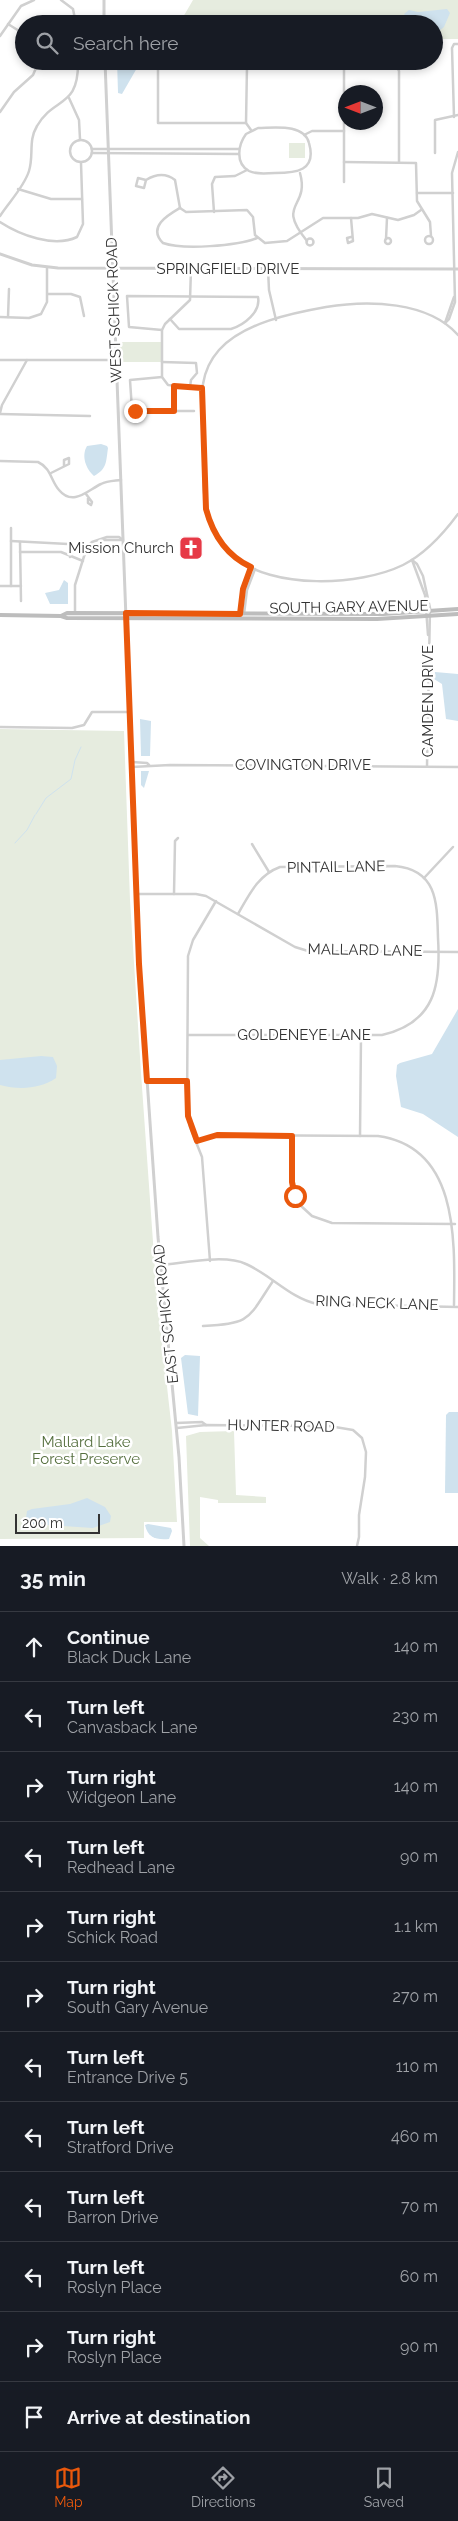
<!DOCTYPE html>
<html lang="en">
<head>
<meta charset="utf-8">
<style>
	:root { --surface:#171b24; --page:#20242c; --text:#f1f3f6; --muted:#9ea1a6; --line:#363941; --accent:#ea580c }
	body { margin:0; font-family:Raleway,sans-serif; background:var(--page); color:var(--text) }
	.compass { position:absolute; left:338px; top:85px; width:45px; height:45px; border-radius:50%; background:var(--surface); box-shadow:0 2px 8px #0003; rotate:270deg }
	.scale { position:absolute; left:15px; bottom:12px; width:85px; box-sizing:border-box; padding-left:5px; border:2px solid #333; border-top:0; font-size:14px; line-height:18px; white-space:nowrap; color:#333; -webkit-text-stroke:4px #fff; paint-order:stroke }
	.stop { position:absolute; width:15px; height:15px; margin:-11px; border:4px solid #ea580c; border-radius:50%; background:#fff }
	.stop.end { background:#ea580c; border-color:#fff; box-shadow:0 1px 5px #0008 }
	.list { margin:0; padding:0; list-style:none }
	h2 { display:flex; justify-content:space-between; align-items:center; height:65px; margin:0; padding:0 20px; font-size:21px }
	h2 small { font-size:16px; font-weight:400; color:var(--muted) }
	.list li { display:grid; grid-template-columns:32px 1fr auto; gap:15px; align-items:center; box-sizing:border-box; height:70px; padding:0 20px; border-top:1px solid var(--line) }
	.list b { display:block; font-size:19px; white-space:nowrap }
	.list p { margin:0; font-size:16px; white-space:nowrap; color:var(--muted) }
	.list em { font-size:16px; font-style:normal; color:var(--muted) }
	.icon { flex:none; width:28px; height:28px; fill:none; stroke:currentColor; stroke-width:2; stroke-linecap:round; stroke-linejoin:round }
	.map { position:relative; flex:none; width:458px; height:1546px; overflow:hidden }
	.search { position:absolute; background:var(--surface); box-shadow:0 2px 8px #0003; left:15px; right:15px; top:15px; height:55px; display:flex; align-items:center; gap:12px; box-sizing:border-box; padding:0 18px; border-radius:28px; color:var(--muted); font-size:19px }
	.sheet { height:905px; background:var(--surface) }
	nav { display:flex; justify-content:space-around; align-items:center; box-sizing:border-box; height:70px; border-top:1px solid var(--line); background:var(--surface); font-size:14px; color:var(--muted) }
	nav a { display:grid; justify-items:center; gap:2px }
	nav .on { color:var(--accent) }
	.map>svg:first-child { display:block }
	.green { fill:#e6ecdf }
	.water { fill:#cfe2ee }
	.lines { fill:none; stroke-linecap:round; stroke-linejoin:round }
	.stream { stroke:#cfe2ee; stroke-width:1 }
	.minor { stroke:#d0d0d0; stroke-width:2.5 }
	.tertiary { stroke:#d0d0d0; stroke-width:3 }
	.secondary { stroke:#bdbdbd; stroke-width:4 }
	.route { stroke:#ea580c; stroke-width:6 }
	.labels { text-anchor:middle; stroke-width:5; stroke-linejoin:round; paint-order:stroke }
	.street-label { font-size:15px; fill:#333; stroke:#fff }
	.poi-label { font-size:15px; fill:#333; stroke:#fff; text-anchor:end }
	.park-label { font-size:15px; fill:#56703f; stroke:#fff }
</style>
</head>
<body>
<div class="map">
<svg width="458" height="1546" viewBox="0 0 458 1546">
	<rect width="100%" height="100%" fill="#fff"/>
	<g class="green">
		<path d="M193,0H458V39H434V24H179Z"/>
		<rect x="289" y="143" width="16" height="15"/>
		<path d="M116,342H163V362H117Z"/>
		<path d="M0,729L124,731L130,900L141,1073L157,1298L172,1431L177,1522H144V1538L0,1539Z"/>
		<path d="M234,1431L236,1495L266,1497V1503H218V1500L200,1497V1538L209,1546H190L186,1436L200,1432Z"/>
	</g>
	<g class="water">
		<path d="M447,9L450,13L444,27L434,35V24L410,22L404,14L409,10L418,12Z"/>
		<path d="M117,61H141L122,94L118,93Z"/>
		<path d="M101,444L107,446L108,448C106,462 107,469 94,476C86,469 81,456 87,446Z"/>
		<path d="M64,580L68,583V604H50L45,593L59,590Z"/>
		<path d="M435,672L458,674V721L446,719L442,684L434,679Z"/>
		<path d="M140,719L151,721L150,756H141Z"/>
		<path d="M141,771H149L144,788L141,785Z"/>
		<path d="M458,1009V1137L423,1114L401,1107L396,1076L397,1065L400,1063L432,1054Z"/>
		<path d="M41,1056L53,1057L57,1066L56,1078C40,1089 19,1090 0,1085V1060Z"/>
		<path d="M185,1355L200,1356L198,1416L188,1414L181,1358Z"/>
		<path d="M449,1412H458V1493H445L446,1415Z"/>
		<path d="M87,1498L105,1507L111,1516L110,1522L93,1528L33,1524L26,1518L27,1511L32,1509L70,1504Z"/>
		<path d="M148,1524L171,1528L172,1531L169,1539C156,1540 148,1538 145,1525Z"/>
	</g>
	<g class="lines">
		<g class="stream">
			<path d="M36,814L46,798L71,779L75,760L81,747"/>
			<path d="M15,843L27,830L35,815"/>
		</g>
		<g class="minor">
			<path d="M61,0L73,9L76,24"/>
			<path d="M8,24L24,34"/>
			<path d="M147,24L150,19H156L158,24"/>
			<path d="M0,36L21,6L34,0"/>
			<path d="M158,61V123H246"/>
			<path d="M224,61L247,66L397,67L399,71V162"/>
			<path d="M247,66L246,123L251,130"/>
			<path d="M69,98L79,120L80,139"/>
			<path d="M0,112L14,92L33,75L39,61"/>
			<path d="M454,117L452,48L454,44H458"/>
			<path d="M258,128C273,128 304,123 309,143C317,171 296,173 275,173C267,173 257,175 249,171C235,163 238,145 246,134Z"/>
			<path d="M304,135L312,131H344"/>
			<circle cx="81" cy="151" r="11"/>
			<path d="M92,149H239"/>
			<path d="M92,153L239,154"/>
			<path d="M435,153V120L458,115"/>
			<path d="M344,162L416,163L417,201L430,222L431,236"/>
			<path d="M300,173C310,209 275,202 307,241"/>
			<path d="M146,180L138,178L136,186L144,188L146,180C156,174 166,173 175,180L180,208"/>
			<path d="M344,182V66"/>
			<path d="M18,189L51,199H82"/>
			<path d="M417,193H453"/>
			<path d="M180,208L186,212L247,210L253,217L255,235L265,243L287,241L323,218H358L372,214L398,220L414,215L421,210"/>
			<path d="M180,208C168,215 147,227 163,243C183,250 237,246 257,238"/>
			<path d="M214,212L212,184L215,177L235,176L247,170"/>
			<path d="M0,216C9,202 24,187 29,171C34,155 28,141 37,126C54,96 79,109 78,61"/>
			<path d="M0,222C20,235 54,248 77,237L83,224L81,163"/>
			<circle cx="429" cy="240" r="4"/>
			<path d="M351,237L347,238L348,243L353,241L351,218"/>
			<circle cx="388" cy="241" r="3"/>
			<circle cx="310" cy="242" r="3.5"/>
			<path d="M386,239L387,218"/>
			<path d="M191,269L190,300L165,324L162,330V377L168,385L202,388"/>
			<path d="M268,269L269,290L276,320"/>
			<path d="M48,294H71L80,297L84,316"/>
			<path d="M0,317L29,318L41,314L47,302V268"/>
			<path d="M8,317L9,289"/>
			<path d="M445,323L449,319L455,302L452,173L458,152"/>
			<path d="M445,323L454,297"/>
			<path d="M162,330L129,327L127,296L258,297C261,312 244,325 231,329H179L170,319"/>
			<path d="M458,335C428,301 368,300 326,307C292,313 243,323 219,350C211,359 205,371 203,384C199,403 203,424 203,444C204,468 201,495 209,519C213,532 222,547 233,556C272,590 360,586 403,565C425,554 444,533 458,514"/>
			<path d="M0,360H116"/>
			<path d="M162,362L196,363L197,373L191,380L190,387"/>
			<path d="M162,377L130,380L132,410L174,411V386"/>
			<path d="M174,411H194"/>
			<path d="M0,413L2,405L27,360"/>
			<path d="M0,414L90,416"/>
			<path d="M0,461L38,462C51,468 51,481 59,490C73,507 88,490 101,484C107,481 114,481 121,480"/>
			<path d="M51,473L69,464V458L64,460V466"/>
			<path d="M86,494L92,502L91,505L88,503V498"/>
			<path d="M104,540H122"/>
			<path d="M11,541L68,544L74,548L70,557"/>
			<path d="M20,542L21,601"/>
			<path d="M20,552H61L83,561"/>
			<path d="M412,560L417,564L423,576L430,608L427,766"/>
			<path d="M412,560L425,595L428,635"/>
			<path d="M0,586H21"/>
			<path d="M11,586V528"/>
			<path d="M75,613V585L87,547L92,542L107,537H119L123,540"/>
			<path d="M240,614L243,589L251,567"/>
			<path d="M244,614L247,590L255,569"/>
			<path d="M0,727L72,728L84,725L92,712H130"/>
			<path d="M132,762L147,763L149,765"/>
			<path d="M132,767L170,765L458,767"/>
			<path d="M252,844L269,872"/>
			<path d="M424,878L453,847"/>
			<path d="M136,894H196L206,896L295,947L308,951L458,952"/>
			<path d="M174,894L175,841L178,838"/>
			<path d="M188,1035H382C435,1023 441,985 438,938C437,904 438,870 395,866L280,867C258,875 249,895 238,914"/>
			<path d="M147,1081H187"/>
			<path d="M292,1136L293,1190L300,1205L312,1216L332,1223L455,1224"/>
			<path d="M360,1136L361,1036"/>
			<path d="M197,1141L217,1135L378,1136C458,1147 455,1238 454,1305"/>
			<path d="M210,1261L202,1157L190,1127L187,1109L188,956L193,940L216,901"/>
			<path d="M161,1265C184,1263 225,1254 246,1264C271,1275 290,1298 317,1304L458,1307"/>
			<path d="M203,1326C252,1323 247,1320 273,1281"/>
			<path d="M176,1423L202,1422L206,1425"/>
			<path d="M177,1428L206,1425L329,1426L353,1430L362,1438L366,1452L365,1477L359,1515V1537L357,1546"/>
		</g>
		<g class="tertiary">
			<path d="M104,0V24"/>
			<path d="M105,61L139,964L158,1237L179,1457L184,1546"/>
			<path d="M0,254L32,265L58,268L458,269"/>
		</g>
		<g class="secondary">
			<path d="M0,615L61,616L67,613L383,614L458,609"/>
			<path d="M61,616L67,618L377,619L458,614"/>
		</g>
	</g>
	<g class="lines">
		<path class="route" d="M135,411H174V386L202,388L206,509C213,535 227,556 251,567L243,589L240,614L126,613L139,964L147,1081H187L188,1116L197,1141L217,1135L292,1136V1182L295,1196"/>
	</g>
	<defs>
		<g id="church-square" transform="scale(1.25)"><rect x="-9" y="-9" width="18" height="18" rx="4" fill="#e63946" stroke="#fff"/><path d="M-1.2-6h2.4v3.5h3.3v2.4h-3.3V6h-2.4V-.1h-3.3v-2.4h3.3Z" fill="#fff"/></g>
	</defs>
	<g fill-rule="evenodd">
		<use href="#church-square" x="191" y="548"/>
	</g>
	<g class="labels">
		<g class="street-label">
			<text x="228" y="274">SPRINGFIELD DRIVE</text>
			<text transform="translate(114 310) rotate(-92)" y="5">WEST SCHICK ROAD</text>
			<text transform="translate(349 607) rotate(-1)" y="5">SOUTH GARY AVENUE</text>
			<text transform="translate(428 701) rotate(-90)" y="5">CAMDEN DRIVE</text>
			<text x="303" y="770">COVINGTON DRIVE</text>
			<text transform="translate(336 867) rotate(-1)" y="5">PINTAIL LANE</text>
			<text transform="translate(365 950) rotate(1)" y="5">MALLARD LANE</text>
			<text x="304" y="1040">GOLDENEYE LANE</text>
			<text transform="translate(377 1303) rotate(2)" y="5">RING NECK LANE</text>
			<text transform="translate(166 1314) rotate(-96)" y="5">EAST SCHICK ROAD</text>
			<text transform="translate(281 1426) rotate(1)" y="5">HUNTER ROAD</text>
		</g>
		<g class="poi-label">
			<text x="174" y="553">Mission Church</text>
		</g>
		<g class="park-label">
			<text x="86" y="1447">Mallard Lake<tspan x="86" dy="17">Forest Preserve</tspan></text>
		</g>
	</g>
</svg>
<svg class="compass" viewBox="-18 -18 36 36"><path d="M0-13l5 13h-10z" fill="#e53935"/><path d="M0 13l5-13h-10z" fill="#9ea1a6"/></svg>
<div class="scale">200 m</div>
<div class="stop" style="left:295px;top:1196px"></div>
<div class="stop end" style="left:135px;top:411px"></div>
<div class="search"><svg class="icon" aria-label="search" viewBox="0 0 24 24"><circle cx="10" cy="10" r="6"/><path d="M15 15l6 6"/></svg>Search here</div>
</div>
<section class="sheet">
<h2>35 min<small>Walk · 2.8 km</small></h2>
<ul class="list">
<li><svg class="icon" aria-label="ahead" viewBox="0 0 24 24"><path d="M12 20V5M6 11l6-6 6 6"/></svg><div><b>Continue</b><p>Black Duck Lane</p></div><em>140 m</em></li>
<li><svg class="icon" aria-label="left" viewBox="0 0 24 24"><path d="M17 20v-9H6M10 6l-5 5 5 5"/></svg><div><b>Turn left</b><p>Canvasback Lane</p></div><em>230 m</em></li>
<li><svg class="icon" aria-label="right" viewBox="0 0 24 24"><path d="M7 20v-9h11M14 6l5 5-5 5"/></svg><div><b>Turn right</b><p>Widgeon Lane</p></div><em>140 m</em></li>
<li><svg class="icon" aria-label="left" viewBox="0 0 24 24"><path d="M17 20v-9H6M10 6l-5 5 5 5"/></svg><div><b>Turn left</b><p>Redhead Lane</p></div><em>90 m</em></li>
<li><svg class="icon" aria-label="right" viewBox="0 0 24 24"><path d="M7 20v-9h11M14 6l5 5-5 5"/></svg><div><b>Turn right</b><p>Schick Road</p></div><em>1.1 km</em></li>
<li><svg class="icon" aria-label="right" viewBox="0 0 24 24"><path d="M7 20v-9h11M14 6l5 5-5 5"/></svg><div><b>Turn right</b><p>South Gary Avenue</p></div><em>270 m</em></li>
<li><svg class="icon" aria-label="left" viewBox="0 0 24 24"><path d="M17 20v-9H6M10 6l-5 5 5 5"/></svg><div><b>Turn left</b><p>Entrance Drive 5</p></div><em>110 m</em></li>
<li><svg class="icon" aria-label="left" viewBox="0 0 24 24"><path d="M17 20v-9H6M10 6l-5 5 5 5"/></svg><div><b>Turn left</b><p>Stratford Drive</p></div><em>460 m</em></li>
<li><svg class="icon" aria-label="left" viewBox="0 0 24 24"><path d="M17 20v-9H6M10 6l-5 5 5 5"/></svg><div><b>Turn left</b><p>Barron Drive</p></div><em>70 m</em></li>
<li><svg class="icon" aria-label="left" viewBox="0 0 24 24"><path d="M17 20v-9H6M10 6l-5 5 5 5"/></svg><div><b>Turn left</b><p>Roslyn Place</p></div><em>60 m</em></li>
<li><svg class="icon" aria-label="right" viewBox="0 0 24 24"><path d="M7 20v-9h11M14 6l5 5-5 5"/></svg><div><b>Turn right</b><p>Roslyn Place</p></div><em>90 m</em></li>
<li><svg class="icon" aria-label="arrive" viewBox="0 0 24 24"><path d="M6 21V4h12l-3 4 3 4H6"/></svg><div><b>Arrive at destination</b></div></li>
</ul>
</section>
<nav>
<a class="on"><svg class="icon" aria-label="map" viewBox="0 0 24 24"><path d="M3 6l6-2 6 2 6-2v14l-6 2-6-2-6 2zM9 4v14M15 6v14"/></svg>Map</a>
<a><svg class="icon" aria-label="directions" viewBox="0 0 24 24"><path d="M12 3l9 9-9 9-9-9zM9 14v-3h6M13 9l2 2-2 2"/></svg>Directions</a>
<a><svg class="icon" aria-label="saved" viewBox="0 0 24 24"><path d="M7 4h10v16l-5-4-5 4z"/></svg>Saved</a>
</nav>
</body>
</html>
